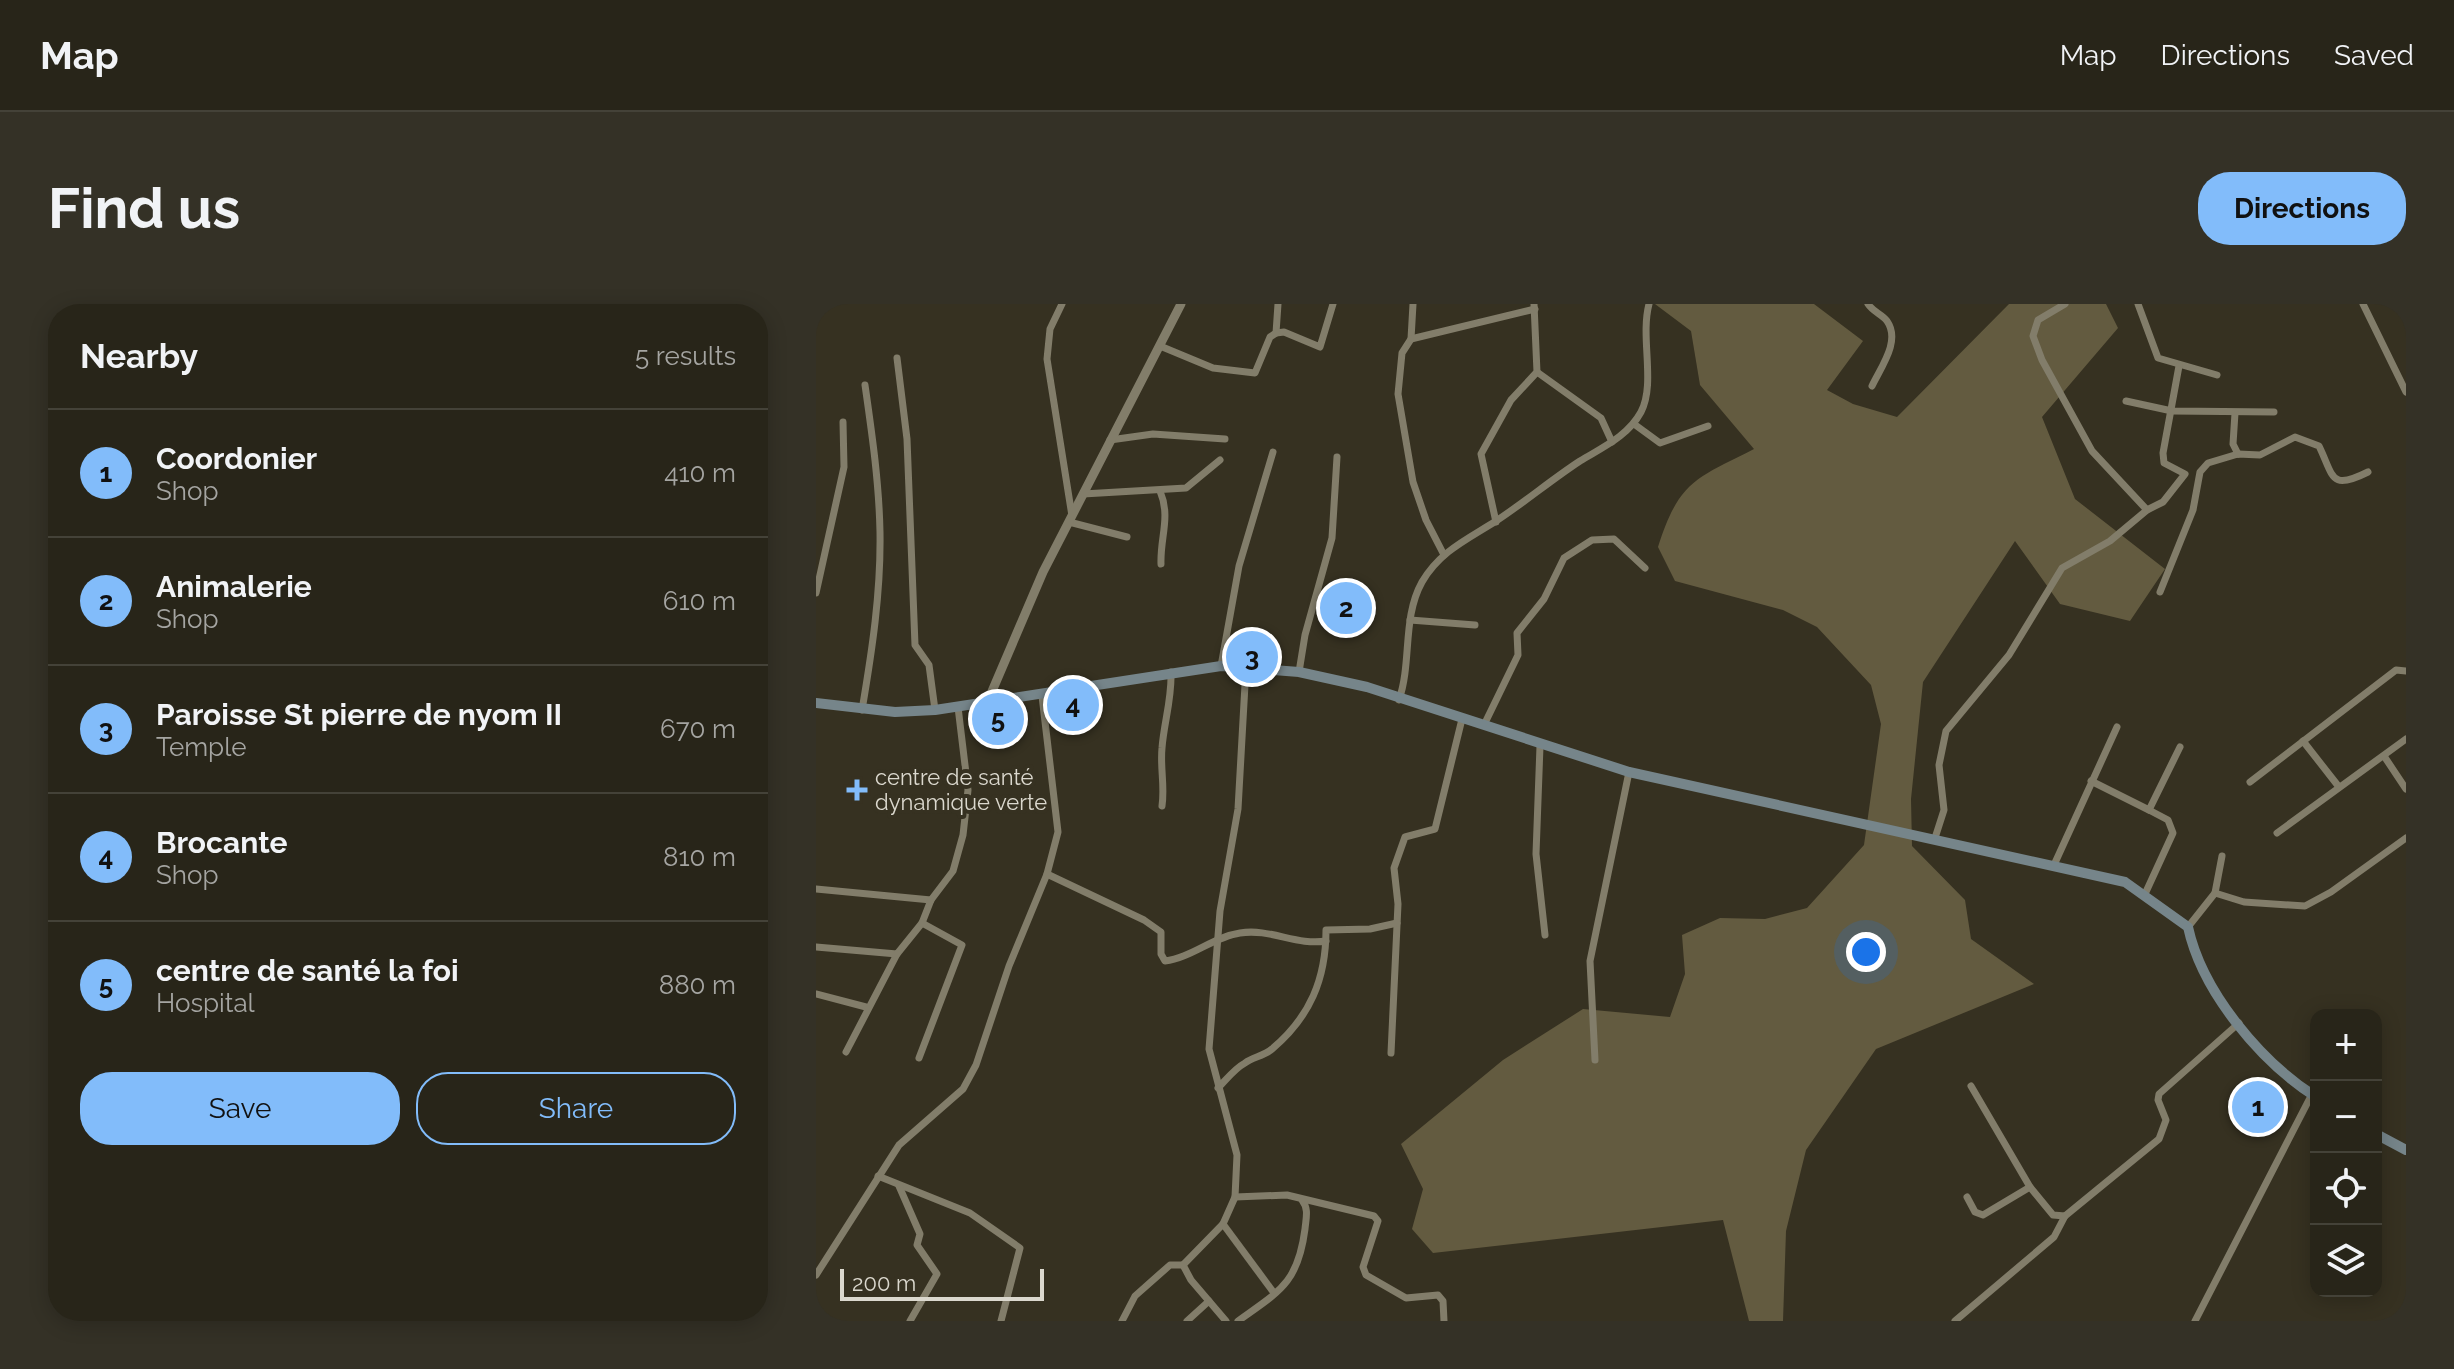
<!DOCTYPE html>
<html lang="en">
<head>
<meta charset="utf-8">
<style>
	:root { --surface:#282519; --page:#343126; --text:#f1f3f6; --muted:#a5a5a2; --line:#444238; --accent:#82bcfa }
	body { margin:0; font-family:Raleway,sans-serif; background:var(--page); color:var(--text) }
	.controls { position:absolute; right:24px; bottom:24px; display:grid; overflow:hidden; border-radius:16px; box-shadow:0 4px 20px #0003 }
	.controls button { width:72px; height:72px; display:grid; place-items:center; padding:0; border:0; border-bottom:2px solid var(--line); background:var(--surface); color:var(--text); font:40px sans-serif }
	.scale { position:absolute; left:24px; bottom:20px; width:204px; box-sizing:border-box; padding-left:8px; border:4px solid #dbd8ce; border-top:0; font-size:22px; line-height:28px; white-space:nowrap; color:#dbd8ce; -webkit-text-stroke:6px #363121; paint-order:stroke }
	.you { position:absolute; left:1050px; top:648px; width:28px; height:28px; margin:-20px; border:6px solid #fff; border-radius:50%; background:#1a73e8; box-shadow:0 0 0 12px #1a73e833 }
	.badge { display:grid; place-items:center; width:52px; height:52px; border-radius:50%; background:var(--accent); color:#111; font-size:26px; font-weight:700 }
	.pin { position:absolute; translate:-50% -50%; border:4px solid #fff; box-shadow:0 2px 8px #0006 }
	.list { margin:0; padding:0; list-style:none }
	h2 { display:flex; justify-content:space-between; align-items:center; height:104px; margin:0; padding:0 32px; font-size:34px }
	h2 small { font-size:26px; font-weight:400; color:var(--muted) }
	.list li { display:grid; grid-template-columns:52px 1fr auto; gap:24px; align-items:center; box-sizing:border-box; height:128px; padding:0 32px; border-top:2px solid var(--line) }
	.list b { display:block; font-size:30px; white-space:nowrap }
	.list p { margin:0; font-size:26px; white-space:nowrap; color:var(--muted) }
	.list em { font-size:26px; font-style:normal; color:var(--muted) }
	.actions { display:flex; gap:16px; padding:24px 32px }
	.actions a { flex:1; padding:18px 0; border:2px solid var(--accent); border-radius:32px; text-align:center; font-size:28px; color:var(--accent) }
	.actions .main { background:var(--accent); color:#111 }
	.icon { flex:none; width:44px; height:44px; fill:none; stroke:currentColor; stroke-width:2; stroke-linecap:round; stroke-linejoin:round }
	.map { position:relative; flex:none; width:1590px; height:1017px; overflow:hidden; border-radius:32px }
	header { display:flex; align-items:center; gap:48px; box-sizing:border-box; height:112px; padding:0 40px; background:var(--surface); border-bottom:2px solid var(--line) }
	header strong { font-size:38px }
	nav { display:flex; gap:44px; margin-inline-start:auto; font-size:28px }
	.intro { display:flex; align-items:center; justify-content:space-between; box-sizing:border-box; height:192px; padding:0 48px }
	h1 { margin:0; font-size:56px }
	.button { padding:20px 36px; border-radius:32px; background:var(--accent); color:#111; font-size:28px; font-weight:700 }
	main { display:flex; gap:48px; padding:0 48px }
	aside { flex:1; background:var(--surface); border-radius:32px; box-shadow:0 4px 20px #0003 }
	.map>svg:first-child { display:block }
	.green { fill:#635b40 }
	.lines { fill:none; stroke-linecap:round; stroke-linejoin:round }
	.minor { stroke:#827d6a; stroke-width:7 }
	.tertiary { stroke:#827d6a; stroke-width:9 }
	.secondary { stroke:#76858a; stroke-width:10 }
	.poi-dot { fill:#82bcfa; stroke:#363121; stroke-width:3 }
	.labels { text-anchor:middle; stroke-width:8; stroke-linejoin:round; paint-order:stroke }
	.poi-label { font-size:22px; fill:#dbd8ce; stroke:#363121; text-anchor:start }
</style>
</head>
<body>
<header>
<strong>Map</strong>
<nav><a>Map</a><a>Directions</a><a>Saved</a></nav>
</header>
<div class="intro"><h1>Find us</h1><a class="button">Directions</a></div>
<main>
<aside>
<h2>Nearby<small>5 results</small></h2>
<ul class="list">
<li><span class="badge">1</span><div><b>Coordonier</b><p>Shop</p></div><em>410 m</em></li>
<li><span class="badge">2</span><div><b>Animalerie</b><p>Shop</p></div><em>610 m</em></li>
<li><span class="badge">3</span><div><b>Paroisse St pierre de nyom II</b><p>Temple</p></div><em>670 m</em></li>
<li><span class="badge">4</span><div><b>Brocante</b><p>Shop</p></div><em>810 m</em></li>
<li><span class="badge">5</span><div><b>centre de santé la foi</b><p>Hospital</p></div><em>880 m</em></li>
</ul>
<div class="actions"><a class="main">Save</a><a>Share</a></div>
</aside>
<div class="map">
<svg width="1590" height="1017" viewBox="0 0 1590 1017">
	<rect width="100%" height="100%" fill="#363121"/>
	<path class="green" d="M839,0H998L1047,37L1011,86L1037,100L1081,113L1193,0H1290L1302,24L1226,113L1259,195L1349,265L1314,317L1244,300L1199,237L1107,378L1095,495L1096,542L1149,596L1155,635L1218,680L1060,745L990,846L970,927L967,1017H933L907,916L617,949L596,925L607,885L585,840L687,756L767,705L854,713L869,670L866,631L904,614L949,615L991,604L1048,541L1065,420L1055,381L1001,323L967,306L859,277L842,243C863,177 879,175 938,145L884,81L875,27Z"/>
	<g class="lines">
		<g class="minor">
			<path d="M246,0L234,25L231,55L256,212"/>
			<path d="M597,0L595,35L586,49L582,90L597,178L610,216L628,251"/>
			<path d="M1052,0C1057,8 1066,10 1071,17C1085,37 1065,63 1056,82"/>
			<path d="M1249,0L1222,16L1217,32L1226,56L1276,147L1331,206"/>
			<path d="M1322,0L1342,54L1401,71"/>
			<path d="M1547,0L1590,88"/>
			<path d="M460,29L468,28L504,43L517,0"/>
			<path d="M595,35L719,5"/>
			<path d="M344,42L397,64L439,69L454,33L460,29L462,0"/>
			<path d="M81,54L91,135L99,341L113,361L119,406"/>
			<path d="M721,68L785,114L796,138"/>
			<path d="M1310,97L1356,107L1458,108"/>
			<path d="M1419,109L1417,140L1422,150"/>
			<path d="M818,120L844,139L892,122"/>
			<path d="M294,136L337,130L409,135"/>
			<path d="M344,187C355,213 344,233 345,260"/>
			<path d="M267,190L370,184L404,156"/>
			<path d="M253,218L311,233"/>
			<path d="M680,218L665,150L695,96L721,68L718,0"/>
			<path d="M1344,288L1377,206L1384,168L1392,159L1422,150L1444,151L1479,133L1503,142C1518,173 1514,187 1552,168"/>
			<path d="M0,289L28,163L27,118"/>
			<path d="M594,316L659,321"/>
			<path d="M405,362L423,262L457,148"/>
			<path d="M483,368L489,331L516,234L521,153"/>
			<path d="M583,396C596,358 586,314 606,278C624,247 652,235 680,217C709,198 735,176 764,157C787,143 812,132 825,108C840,79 824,34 833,0"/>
			<path d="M46,406C56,347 65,288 64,228C63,178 56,130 49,81"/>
			<path d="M668,421L702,351L701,329L728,295L748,254L776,236L798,235L829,264"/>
			<path d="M1487,437L1523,483"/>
			<path d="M724,442L720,550L729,631"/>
			<path d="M1568,452L1590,485"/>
			<path d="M1275,477L1333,506L1364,443"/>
			<path d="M1434,478L1580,366L1590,367"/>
			<path d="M346,502C349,482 344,464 346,444C348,418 356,395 355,368"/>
			<path d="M1461,529L1590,435"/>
			<path d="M1119,534L1128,506L1123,461L1130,427L1193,351L1246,264L1294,237L1331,206L1347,198L1369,170L1348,159L1347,149L1363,62"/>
			<path d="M1238,561L1301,423"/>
			<path d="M231,570L328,616L345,628V650L349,657C375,654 397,633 424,629C454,624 481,642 510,637"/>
			<path d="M0,585L115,596"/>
			<path d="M1399,589L1406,552"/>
			<path d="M1329,590L1357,529L1352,516L1333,506"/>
			<path d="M1372,623L1399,589L1428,598L1489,602L1515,588L1590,534"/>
			<path d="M0,643L81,650L106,619L115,596L137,567L147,531L152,486L142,403"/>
			<path d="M0,690L50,703"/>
			<path d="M30,748L81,650"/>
			<path d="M575,749L582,600L578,564L589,533L619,525L646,415"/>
			<path d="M103,754L146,641L106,619"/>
			<path d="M779,756L774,657L813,468"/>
			<path d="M1155,782L1214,883L1237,911L1249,912L1343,835L1350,816L1342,796L1343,790L1423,719"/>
			<path d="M402,784C410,776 418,765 429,759C437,753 448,752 456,745C494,713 510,675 510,626L554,625L581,619"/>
			<path d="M62,872L154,909L204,944L185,1017"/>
			<path d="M83,882L104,930L101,941L121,970L94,1017"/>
			<path d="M419,893L471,891L558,912L562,917L547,963L550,971L590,994L622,991L627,997L628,1017"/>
			<path d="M1151,893L1159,908L1167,911L1214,883"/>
			<path d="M407,920L458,989"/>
			<path d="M367,961L407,920L419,893L421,851L393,745L404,607L422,505L430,363"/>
			<path d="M367,961L375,976L410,1017"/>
			<path d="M0,971L83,841L147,785L160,761L193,662L231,570L242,528L226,392"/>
			<path d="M306,1017L319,992L354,961H367"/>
			<path d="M371,1017L393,997"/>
			<path d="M422,1017C464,987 482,979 489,925C490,914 493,905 486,896"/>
			<path d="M1139,1017L1238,933L1249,912"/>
			<path d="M1379,1017L1496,790"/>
		</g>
		<path class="tertiary" d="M171,399L227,268L365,0"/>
		<g class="secondary">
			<path d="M0,399L79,408L119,406L405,362L483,368L551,383L813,468L1309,578L1372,623C1386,688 1445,758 1500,793"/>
			<path d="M1560,830L1590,846"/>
		</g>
	</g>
	<path class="poi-dot" d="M37 474h8v8h8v8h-8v8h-8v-8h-8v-8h8z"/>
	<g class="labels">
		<g class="poi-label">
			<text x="59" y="481">centre de santé<tspan x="59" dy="25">dynamique verte</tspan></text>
		</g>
	</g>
</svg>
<div class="controls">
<button>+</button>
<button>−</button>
<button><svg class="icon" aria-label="locate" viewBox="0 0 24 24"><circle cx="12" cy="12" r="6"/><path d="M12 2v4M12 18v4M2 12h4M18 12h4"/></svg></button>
<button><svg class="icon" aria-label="layers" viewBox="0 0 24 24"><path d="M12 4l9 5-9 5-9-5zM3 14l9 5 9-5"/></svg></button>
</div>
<div class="scale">200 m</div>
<div class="you"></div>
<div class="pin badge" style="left:1442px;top:803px">1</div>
<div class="pin badge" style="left:530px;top:304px">2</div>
<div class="pin badge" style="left:436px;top:353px">3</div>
<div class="pin badge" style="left:257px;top:401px">4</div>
<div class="pin badge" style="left:182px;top:415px">5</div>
</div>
</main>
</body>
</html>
